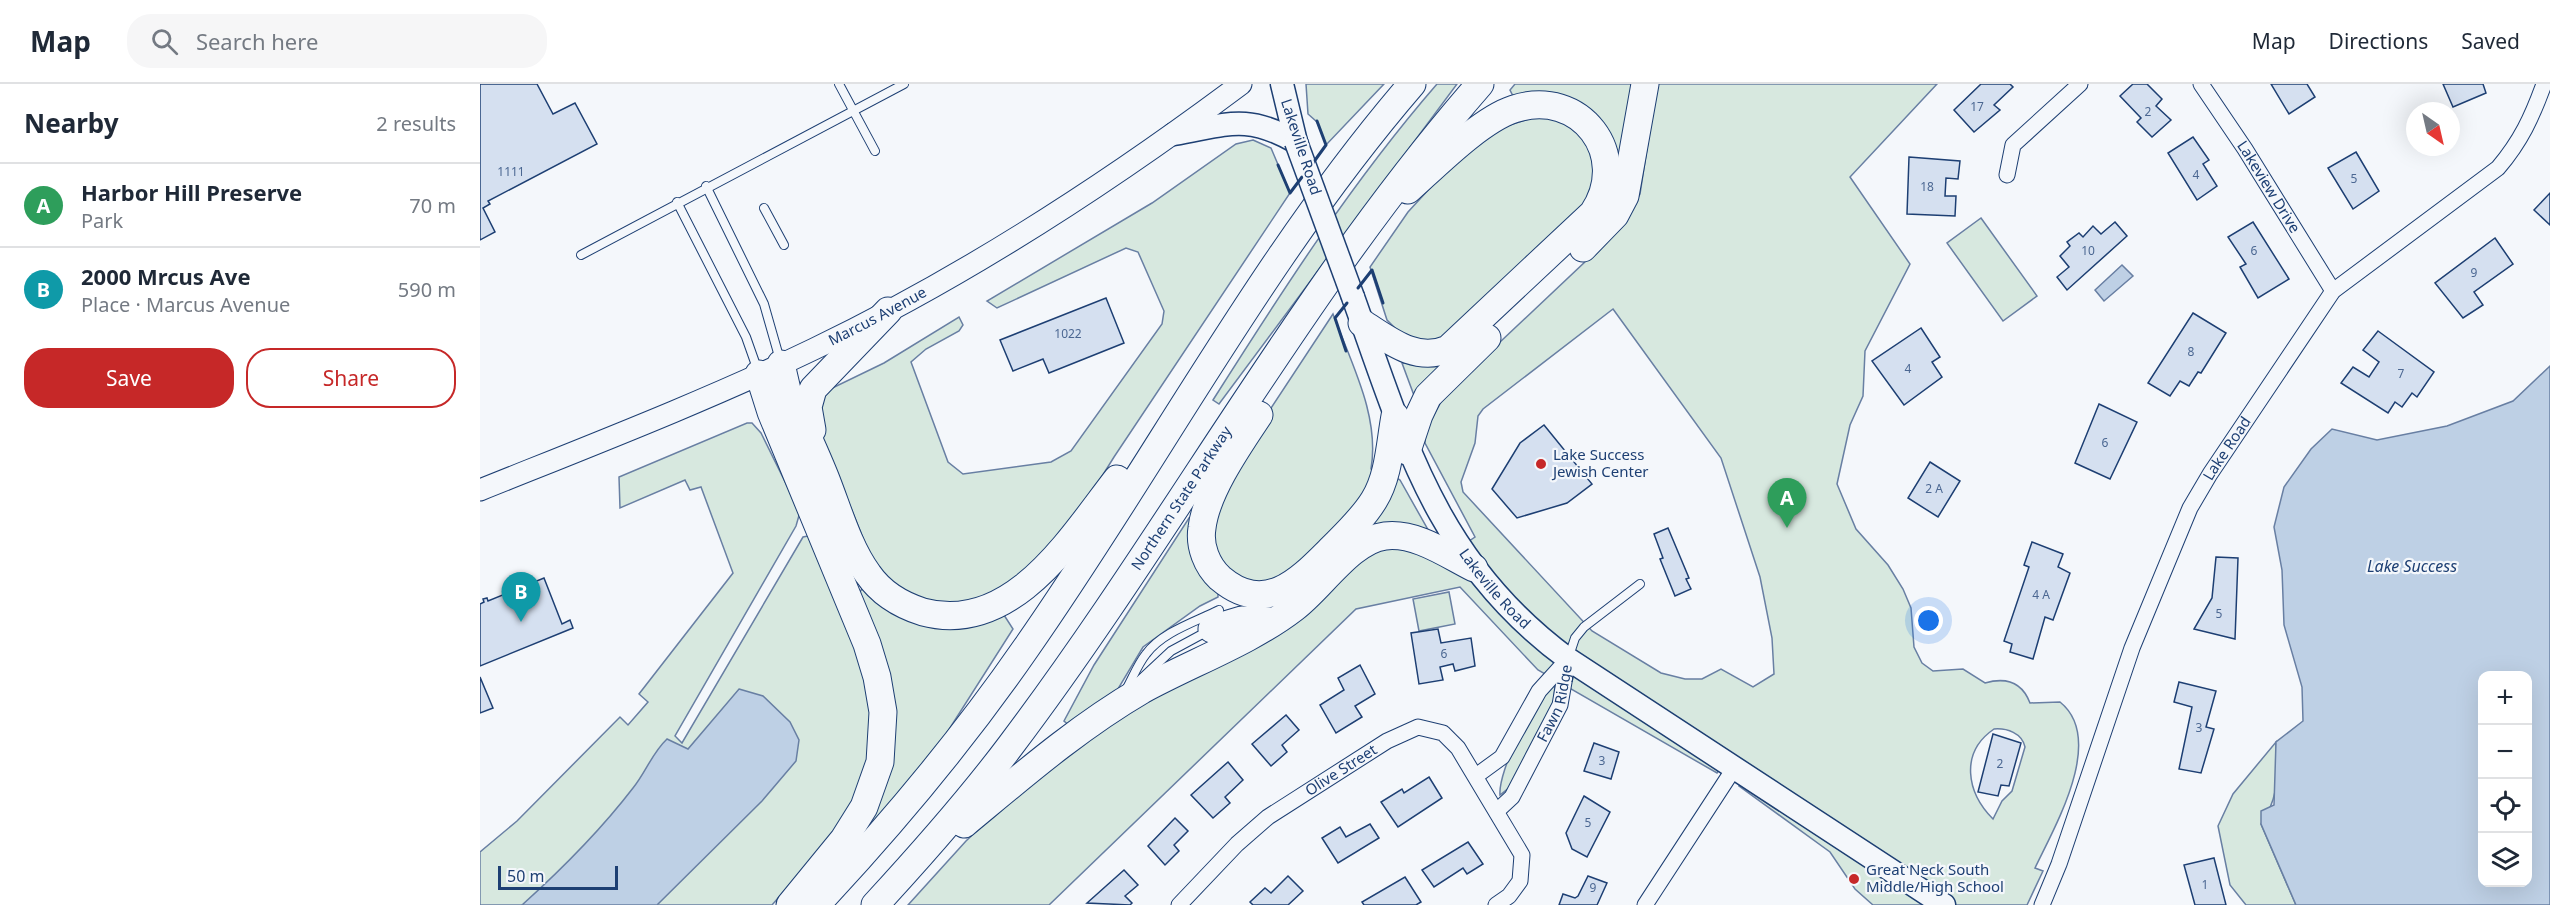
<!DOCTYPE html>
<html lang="en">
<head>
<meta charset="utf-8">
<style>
	:root { --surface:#fff; --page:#f6f6f7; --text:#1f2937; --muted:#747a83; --line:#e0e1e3; --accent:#c62828 }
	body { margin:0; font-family:"Noto Sans",sans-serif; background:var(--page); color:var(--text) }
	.controls { position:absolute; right:18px; bottom:18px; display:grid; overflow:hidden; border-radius:12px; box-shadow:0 6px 24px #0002 }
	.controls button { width:54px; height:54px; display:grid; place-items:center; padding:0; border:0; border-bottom:2px solid var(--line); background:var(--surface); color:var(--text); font:30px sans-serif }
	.compass { position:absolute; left:1926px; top:18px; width:54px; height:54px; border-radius:50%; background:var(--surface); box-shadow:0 6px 24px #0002; rotate:146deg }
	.scale { position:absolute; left:18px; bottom:15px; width:120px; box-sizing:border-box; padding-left:6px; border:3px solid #1d3f73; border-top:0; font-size:16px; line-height:21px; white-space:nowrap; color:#1d3f73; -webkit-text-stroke:4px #f4f7fb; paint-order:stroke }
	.you { position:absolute; left:1449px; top:537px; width:21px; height:21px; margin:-15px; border:4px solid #fff; border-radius:50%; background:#1a73e8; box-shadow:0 0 0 9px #1a73e833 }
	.badge { display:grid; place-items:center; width:39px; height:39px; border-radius:50%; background:var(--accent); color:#fff; font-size:20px; font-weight:700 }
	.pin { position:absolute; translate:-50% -50px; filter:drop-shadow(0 2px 3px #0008) }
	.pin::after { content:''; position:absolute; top:32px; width:21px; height:18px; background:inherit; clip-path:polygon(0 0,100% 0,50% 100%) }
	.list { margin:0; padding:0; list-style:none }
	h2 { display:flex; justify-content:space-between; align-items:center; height:78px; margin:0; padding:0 24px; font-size:26px }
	h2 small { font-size:20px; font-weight:400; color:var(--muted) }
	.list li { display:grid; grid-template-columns:39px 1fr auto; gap:18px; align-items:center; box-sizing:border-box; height:84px; padding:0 24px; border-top:2px solid var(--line) }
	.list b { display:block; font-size:22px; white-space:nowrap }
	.list p { margin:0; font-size:20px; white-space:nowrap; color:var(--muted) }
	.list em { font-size:20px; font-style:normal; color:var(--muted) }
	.actions { display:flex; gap:12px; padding:18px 24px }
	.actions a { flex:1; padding:14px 0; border:2px solid var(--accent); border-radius:24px; text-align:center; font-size:21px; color:var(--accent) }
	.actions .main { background:var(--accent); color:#fff }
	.icon { flex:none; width:33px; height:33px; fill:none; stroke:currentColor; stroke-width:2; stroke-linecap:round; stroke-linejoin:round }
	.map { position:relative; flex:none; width:2070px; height:821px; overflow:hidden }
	header { display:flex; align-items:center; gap:36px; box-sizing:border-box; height:84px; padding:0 30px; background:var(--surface); border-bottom:2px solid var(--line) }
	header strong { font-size:28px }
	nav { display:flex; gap:33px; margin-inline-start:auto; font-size:21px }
	.search { width:420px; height:54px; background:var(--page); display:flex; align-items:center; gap:15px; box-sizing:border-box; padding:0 21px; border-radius:24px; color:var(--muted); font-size:22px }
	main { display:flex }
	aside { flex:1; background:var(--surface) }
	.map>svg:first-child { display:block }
	.green { fill:#d7e8df; stroke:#687fa3; stroke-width:1.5; fill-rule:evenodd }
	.water { fill:#bed0e5; stroke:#687fa3; stroke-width:1.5; fill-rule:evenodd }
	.building { fill:#d5e0f0; stroke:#1d3f73; stroke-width:1.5 }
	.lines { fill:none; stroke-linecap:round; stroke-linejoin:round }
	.lane-casing { stroke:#1d3f73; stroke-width:10 }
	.street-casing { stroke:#1d3f73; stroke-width:17 }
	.secondary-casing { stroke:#1d3f73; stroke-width:23 }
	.primary-casing { stroke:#1d3f73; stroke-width:25 }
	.highway-casing { stroke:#1d3f73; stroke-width:29 }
	.lane { stroke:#f4f7fb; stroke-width:8 }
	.street { stroke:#f4f7fb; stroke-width:15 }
	.secondary { stroke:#f4f7fb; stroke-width:21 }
	.primary { stroke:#f4f7fb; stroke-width:22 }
	.highway { stroke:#f4f7fb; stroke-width:27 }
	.primary-bridge-casing { stroke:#1d3f73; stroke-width:25; stroke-linecap:butt }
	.primary-bridge { stroke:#f4f7fb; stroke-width:22 }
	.wall { stroke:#1d3f73; stroke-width:3 }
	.poi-dot { fill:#c62828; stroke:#f4f7fb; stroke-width:2 }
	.labels { text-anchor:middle; stroke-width:4.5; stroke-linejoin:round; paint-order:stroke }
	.number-label { font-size:12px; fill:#4b6792 }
	.street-label { font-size:15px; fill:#1d3f73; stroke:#f4f7fb }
	.poi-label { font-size:15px; fill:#1d3f73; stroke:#f4f7fb; text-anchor:start }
	.water-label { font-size:16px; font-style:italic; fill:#1d3f73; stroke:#f4f7fb }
</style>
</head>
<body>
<header>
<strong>Map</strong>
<div class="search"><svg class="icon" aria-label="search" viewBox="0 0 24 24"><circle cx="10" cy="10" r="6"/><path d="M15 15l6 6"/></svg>Search here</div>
<nav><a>Map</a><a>Directions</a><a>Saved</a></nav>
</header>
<main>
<aside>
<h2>Nearby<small>2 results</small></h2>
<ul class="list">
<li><span class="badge" style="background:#2e9e5b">A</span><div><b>Harbor Hill Preserve</b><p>Park</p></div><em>70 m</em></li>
<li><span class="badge" style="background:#0f9aa8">B</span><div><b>2000 Mrcus Ave</b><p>Place · Marcus Avenue</p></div><em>590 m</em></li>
</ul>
<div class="actions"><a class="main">Save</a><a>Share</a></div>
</aside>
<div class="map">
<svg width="2070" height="821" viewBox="0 0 2070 821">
	<rect width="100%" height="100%" fill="#f4f7fb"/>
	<g class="green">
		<path d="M826,0H904L846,61L837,38L828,30Z"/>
		<path d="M957,0H977L739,320L733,316C802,207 872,98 957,0Z"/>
		<path d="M1035,0H1159L1145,94L1123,42L1035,16L1030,6Z"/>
		<path d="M1177,0H1457L1370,93L1430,180L1385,267L1383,312L1370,341L1357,400L1376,445L1408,481L1423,505L1431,524L1434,563L1442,579L1453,587L1483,585L1505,599C1526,593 1542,598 1550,619L1580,618C1626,655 1575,742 1555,784L1563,787L1547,821H1393L1375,805L1350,768L1259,702L1265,692L1244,678L1237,689L1058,586L980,503L876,525L569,821H428L486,757L537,709L644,630L793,552L829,529L878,479L900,464L926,462L959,477L995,453L945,359L946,345L966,309L1142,143L1160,110ZM1133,225L1241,374L1280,493L1292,554L1294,590L1273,603L1241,585L1222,595H1205L1181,589L1112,547L983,408L981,398L995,359L998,332L1003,325ZM1514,645C1527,644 1542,649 1545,663L1532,707L1522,717L1513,735C1487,709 1479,669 1514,645Z"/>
		<path d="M1068,29L1093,39L1113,60L1117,89L1107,124L955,264L918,247L907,236L890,183L928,128L973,79L1023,43Z"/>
		<path d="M773,56L791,64L810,109L634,373L586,450L534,498L503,519L459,524L420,510L394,481L336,338L344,308L404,279L479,233L483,241L479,247L446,265L431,278L468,378L483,390L571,378L591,367L682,240L684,227L658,168L646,164L517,224L507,217L672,119L756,60Z"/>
		<path d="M1501,134L1557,212L1523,237L1467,159Z"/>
		<path d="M853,230C871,279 900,332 891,385L898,391L881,423L799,502L758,496L731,462L733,435L774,350Z"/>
		<path d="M969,276L935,314L922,279L951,282Z"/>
		<path d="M267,339H272L281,349L320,428L316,442L195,652L202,659L323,453L333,451L388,582L397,643L373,728L292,821H0V768L37,737L140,633L148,641L168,618L159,610L253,489L221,403L210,406L205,396L140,424L139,393Z"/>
		<path d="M915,393L920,396L951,451L891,450L892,438Z"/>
		<path d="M709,434L717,439L738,506V513L720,522L663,563L632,615L590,642L584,637L614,581Z"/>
		<path d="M383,503L509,537L524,531L533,545L454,669L396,738L390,734L406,696L378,511Z"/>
		<path d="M969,508L975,540L939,547L933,515Z"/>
		<path d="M1075,601L1073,624L1030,703L1020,711C1018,686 1054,615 1075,601Z"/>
		<path d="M1796,658C1796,693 1801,710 1781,740L1816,821H1766L1750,801L1738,742L1753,710Z"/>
	</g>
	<g class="water">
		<path d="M1642,181L1653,192L1624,217L1615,206Z"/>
		<path d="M2070,282V821H1816L1781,740V727L1794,721L1796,658L1823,637L1822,603L1804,541L1802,486L1794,443L1804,403L1831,365L1852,345L1897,356L1967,342L2033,317ZM2002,592H2048V798H2002Z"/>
		<path d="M259,605L283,612L310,638L319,656L316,677L282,717L177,821H42C82,785 120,747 153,704C166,688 172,669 187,655L208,665Z"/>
	</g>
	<g class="building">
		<path d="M0,0H57L73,30L95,19L117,60L8,117L10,120L3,124L15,148L0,156Z"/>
		<path d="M1501,0H1530L1533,3L1514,21L1520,26L1494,48L1474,26Z"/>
		<path d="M1653,0H1667L1682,15L1676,22L1691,36L1672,53L1657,38L1661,34L1640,12Z"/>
		<path d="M1791,0H1827L1835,13L1809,30Z"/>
		<path d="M1963,0H2003L2006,9L1973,23Z"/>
		<path d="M1713,53L1729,76L1723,80L1737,102L1717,116L1688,69Z"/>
		<path d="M1876,68L1899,107L1873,125L1848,84Z"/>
		<path d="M1429,73L1480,77L1478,95L1466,94L1465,112H1476L1475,132L1427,130Z"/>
		<path d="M2070,109V141L2054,126Z"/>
		<path d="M1635,138L1647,152L1587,206L1577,193L1589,183L1580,172L1590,162L1587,158L1599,149L1603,153L1613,142L1621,150Z"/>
		<path d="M1773,138L1809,195L1778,214L1760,183L1766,180L1748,153Z"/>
		<path d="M2015,154L2033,180L1994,208L2003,221L1983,234L1955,199Z"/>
		<path d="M626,214L644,259L569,289L563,275L533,287L520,256Z"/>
		<path d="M1713,229L1746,249L1721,289L1718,288L1709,302L1700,297L1690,312L1668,299Z"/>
		<path d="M1441,244L1460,273L1452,278L1462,293L1424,321L1392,277Z"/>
		<path d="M1898,247L1954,288L1937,313L1932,309L1922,323L1915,318L1908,329L1861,299L1873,283L1889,293L1899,278L1883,266Z"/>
		<path d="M1619,320L1657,338L1630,395L1595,379Z"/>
		<path d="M1064,341L1112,400L1087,419L1037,434L1012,405L1040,359Z"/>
		<path d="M1450,378L1480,397L1458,433L1428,414Z"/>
		<path d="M1188,444L1209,494L1206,495L1211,505L1195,512L1180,475L1183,474L1174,450Z"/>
		<path d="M1552,458L1583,470L1578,483L1590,489L1573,536L1565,533L1553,575L1530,568L1532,560L1524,557L1549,483L1544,481Z"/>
		<path d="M1736,473L1758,474L1755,555L1714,545L1732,514Z"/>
		<path d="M64,494L82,540L90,536L93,544L0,582V520L4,518L3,515L7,514L8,517Z"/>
		<path d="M958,545L961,559L991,554L995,582L975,587L973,580L960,583L963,596L939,600L931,549Z"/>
		<path d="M880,581L895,610L875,622L882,633L856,649L840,621L864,606L858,594Z"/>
		<path d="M0,593L13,624L0,629Z"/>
		<path d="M1699,598L1736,607L1726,643L1734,645L1721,689L1699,685L1712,623L1694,618Z"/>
		<path d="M806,631L819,646L802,661L807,668L791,682L772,660Z"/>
		<path d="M1513,650L1541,659L1529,702L1521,701L1518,712L1498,708Z"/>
		<path d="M1114,659L1139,668L1131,695L1104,687Z"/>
		<path d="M748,678L763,696L745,713L750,719L733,734L711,711Z"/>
		<path d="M949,693L962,714L918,743L901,718L922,705L924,709Z"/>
		<path d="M1104,712L1130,728L1107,773L1092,765L1086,749Z"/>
		<path d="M695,734L708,747L694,761L699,767L685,781L668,762Z"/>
		<path d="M890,740L899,754L858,779L842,754L860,743L866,753Z"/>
		<path d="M988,758L1003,780L987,790L983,784L954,803L942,786Z"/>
		<path d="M1734,774L1746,821H1715L1704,781Z"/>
		<path d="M644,786L658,801L645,812L652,819L650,821L607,819Z"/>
		<path d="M808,792L823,807L808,821H773L770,818L785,804L791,809Z"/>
		<path d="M1108,792L1127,799L1117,821H1079L1083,810L1095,814L1098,812Z"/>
		<path d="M925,793L941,818L936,821H884L882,818Z"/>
	</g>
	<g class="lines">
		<g class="lane-casing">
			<g id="lane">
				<path d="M359,0L395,67"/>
				<path d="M226,102L284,220L300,276"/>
				<path d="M197,118L266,253L278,287"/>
				<path d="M284,124L304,161"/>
				<path d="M101,171L424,0"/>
				<path d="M1089,572L1095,554L1104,543L1160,500"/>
				<path d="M661,595L691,567L728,547"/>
				<path d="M647,604C653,593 658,580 666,570C682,548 715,538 739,526"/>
			</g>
		</g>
		<g class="street-casing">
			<g id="street">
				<path id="s1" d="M1721,0L1765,65L1853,207"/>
				<path d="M1527,91L1533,61L1600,0"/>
				<path d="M996,692L1022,673L1059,607L1088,575"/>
				<path id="s2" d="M1018,726L1032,713L1080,621L1088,575"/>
				<path id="s3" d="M699,821L757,760L788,733L907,657L938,643L963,649L978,664L1042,771L1040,797L1029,812L1016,821"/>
				<path d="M1165,821L1255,683"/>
				<path id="s4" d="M1562,821L1579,780L1652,564L1710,424L1730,390L1853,207L2018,84C2041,57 2052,33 2064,0"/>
			</g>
		</g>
		<g class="secondary-casing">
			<g id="secondary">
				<path id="s5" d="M0,406C112,361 226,317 334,265C482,194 630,98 761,0"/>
			</g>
		</g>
		<g class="primary-casing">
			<g id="primary">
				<path d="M802,0L816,58"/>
				<path d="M694,50C747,41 766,29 816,58"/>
				<path id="s6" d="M873,213C925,358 957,479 1088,575L1464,821"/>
			</g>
		</g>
		<g class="highway-casing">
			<g id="highway">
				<path d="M1103,164L1135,131L1145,112L1165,0"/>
				<path d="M882,239C909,256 936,279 968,265L1113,129C1152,71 1100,3 1034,25C1000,36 955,82 928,106"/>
				<path d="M301,280L307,306C320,337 335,367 347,398C359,429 369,464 388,490C401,509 421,521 443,528C532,552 591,454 637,395"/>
				<path d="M279,290L291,328L387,560L397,593L403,628L400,678L384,723L364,755L310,821"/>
				<path d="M779,331C759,361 726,408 722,444C719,462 727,482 740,494C786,533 820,496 852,464C867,449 883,434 894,416C909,392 910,359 915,332"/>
				<path d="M332,346L328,323L333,305L408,227"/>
				<path d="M927,367L939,331L948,312L1007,254"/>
				<path d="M732,545L762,536L789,537"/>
				<path d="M484,740C542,692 597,644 662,606C711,579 770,558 814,524C841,504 871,456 905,452C936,448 968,471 994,484"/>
				<path d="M336,821C412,740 483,655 546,564C677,377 782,174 932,0"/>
				<path id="s7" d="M395,821C442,770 489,717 531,661C694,445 822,204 1000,0"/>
			</g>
		</g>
		<use href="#lane" class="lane"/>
		<use href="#street" class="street"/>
		<use href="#secondary" class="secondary"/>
		<use href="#primary" class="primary"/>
		<use href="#highway" class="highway"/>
		<g class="primary-bridge-casing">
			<path id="primary-bridge" d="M816,58L873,213"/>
		</g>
		<use href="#primary-bridge" class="primary-bridge"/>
		<g class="wall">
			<path d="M833,79L846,61L837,37"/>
			<path d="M798,81L810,109L822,93"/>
			<path d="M878,204L892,186L903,219"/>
			<path d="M866,267L855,234L867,219"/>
		</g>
	</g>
	<g class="poi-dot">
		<circle cx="1061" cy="380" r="6"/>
		<circle cx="1374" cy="795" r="6"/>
	</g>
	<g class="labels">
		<g class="number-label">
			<text x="1497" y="27">17</text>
			<text x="1668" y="32">2</text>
			<text x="31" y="92">1111</text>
			<text x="1716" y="95">4</text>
			<text x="1874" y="99">5</text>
			<text x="1447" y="107">18</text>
			<text x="1608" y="171">10</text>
			<text x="1774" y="171">6</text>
			<text x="1994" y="193">9</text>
			<text x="588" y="254">1022</text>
			<text x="1711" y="272">8</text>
			<text x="1428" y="289">4</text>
			<text x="1921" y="294">7</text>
			<text x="1625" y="363">6</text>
			<text x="1454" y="409">2 A</text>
			<text x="1561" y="515">4 A</text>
			<text x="1739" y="534">5</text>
			<text x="964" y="574">6</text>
			<text x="1719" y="648">3</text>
			<text x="1122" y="681">3</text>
			<text x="1520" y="684">2</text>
			<text x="1108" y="743">5</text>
			<text x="1725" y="805">1</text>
			<text x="1113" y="808">9</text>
		</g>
		<g class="street-label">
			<text transform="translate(821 63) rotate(72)" y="5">Lakeville Road</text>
			<text dy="5" stroke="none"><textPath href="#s1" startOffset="123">Lakeview Drive</textPath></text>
			<text dy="5" stroke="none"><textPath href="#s5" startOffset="434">Marcus Avenue</textPath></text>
			<text dy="5" stroke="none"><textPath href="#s4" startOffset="494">Lake Road</textPath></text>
			<text dy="5" stroke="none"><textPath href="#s7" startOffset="510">Northern State Parkway</textPath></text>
			<text dy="5" stroke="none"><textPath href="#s6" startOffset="327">Lakeville Road</textPath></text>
			<text dy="5" stroke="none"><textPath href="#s2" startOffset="123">Fawn Ridge</textPath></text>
			<text dy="5" stroke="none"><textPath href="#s3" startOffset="212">Olive Street</textPath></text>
		</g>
		<g class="poi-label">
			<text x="1073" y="376">Lake Success<tspan x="1073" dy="17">Jewish Center</tspan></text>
			<text x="1386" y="791">Great Neck South<tspan x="1386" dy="17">Middle/High School</tspan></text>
		</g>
		<g class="water-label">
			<text x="1932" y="488">Lake Success</text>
		</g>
	</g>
</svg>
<div class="controls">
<button>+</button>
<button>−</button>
<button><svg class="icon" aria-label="locate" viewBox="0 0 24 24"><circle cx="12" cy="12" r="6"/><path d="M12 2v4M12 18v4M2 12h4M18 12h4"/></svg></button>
<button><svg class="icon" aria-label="layers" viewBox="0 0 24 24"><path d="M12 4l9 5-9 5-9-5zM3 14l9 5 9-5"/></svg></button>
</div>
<svg class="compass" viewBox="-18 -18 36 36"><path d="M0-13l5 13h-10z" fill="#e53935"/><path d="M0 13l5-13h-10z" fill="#747a83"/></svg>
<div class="scale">50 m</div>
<div class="you"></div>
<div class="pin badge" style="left:1307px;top:444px;background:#2e9e5b">A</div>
<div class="pin badge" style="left:41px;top:538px;background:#0f9aa8">B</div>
</div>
</main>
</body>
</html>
